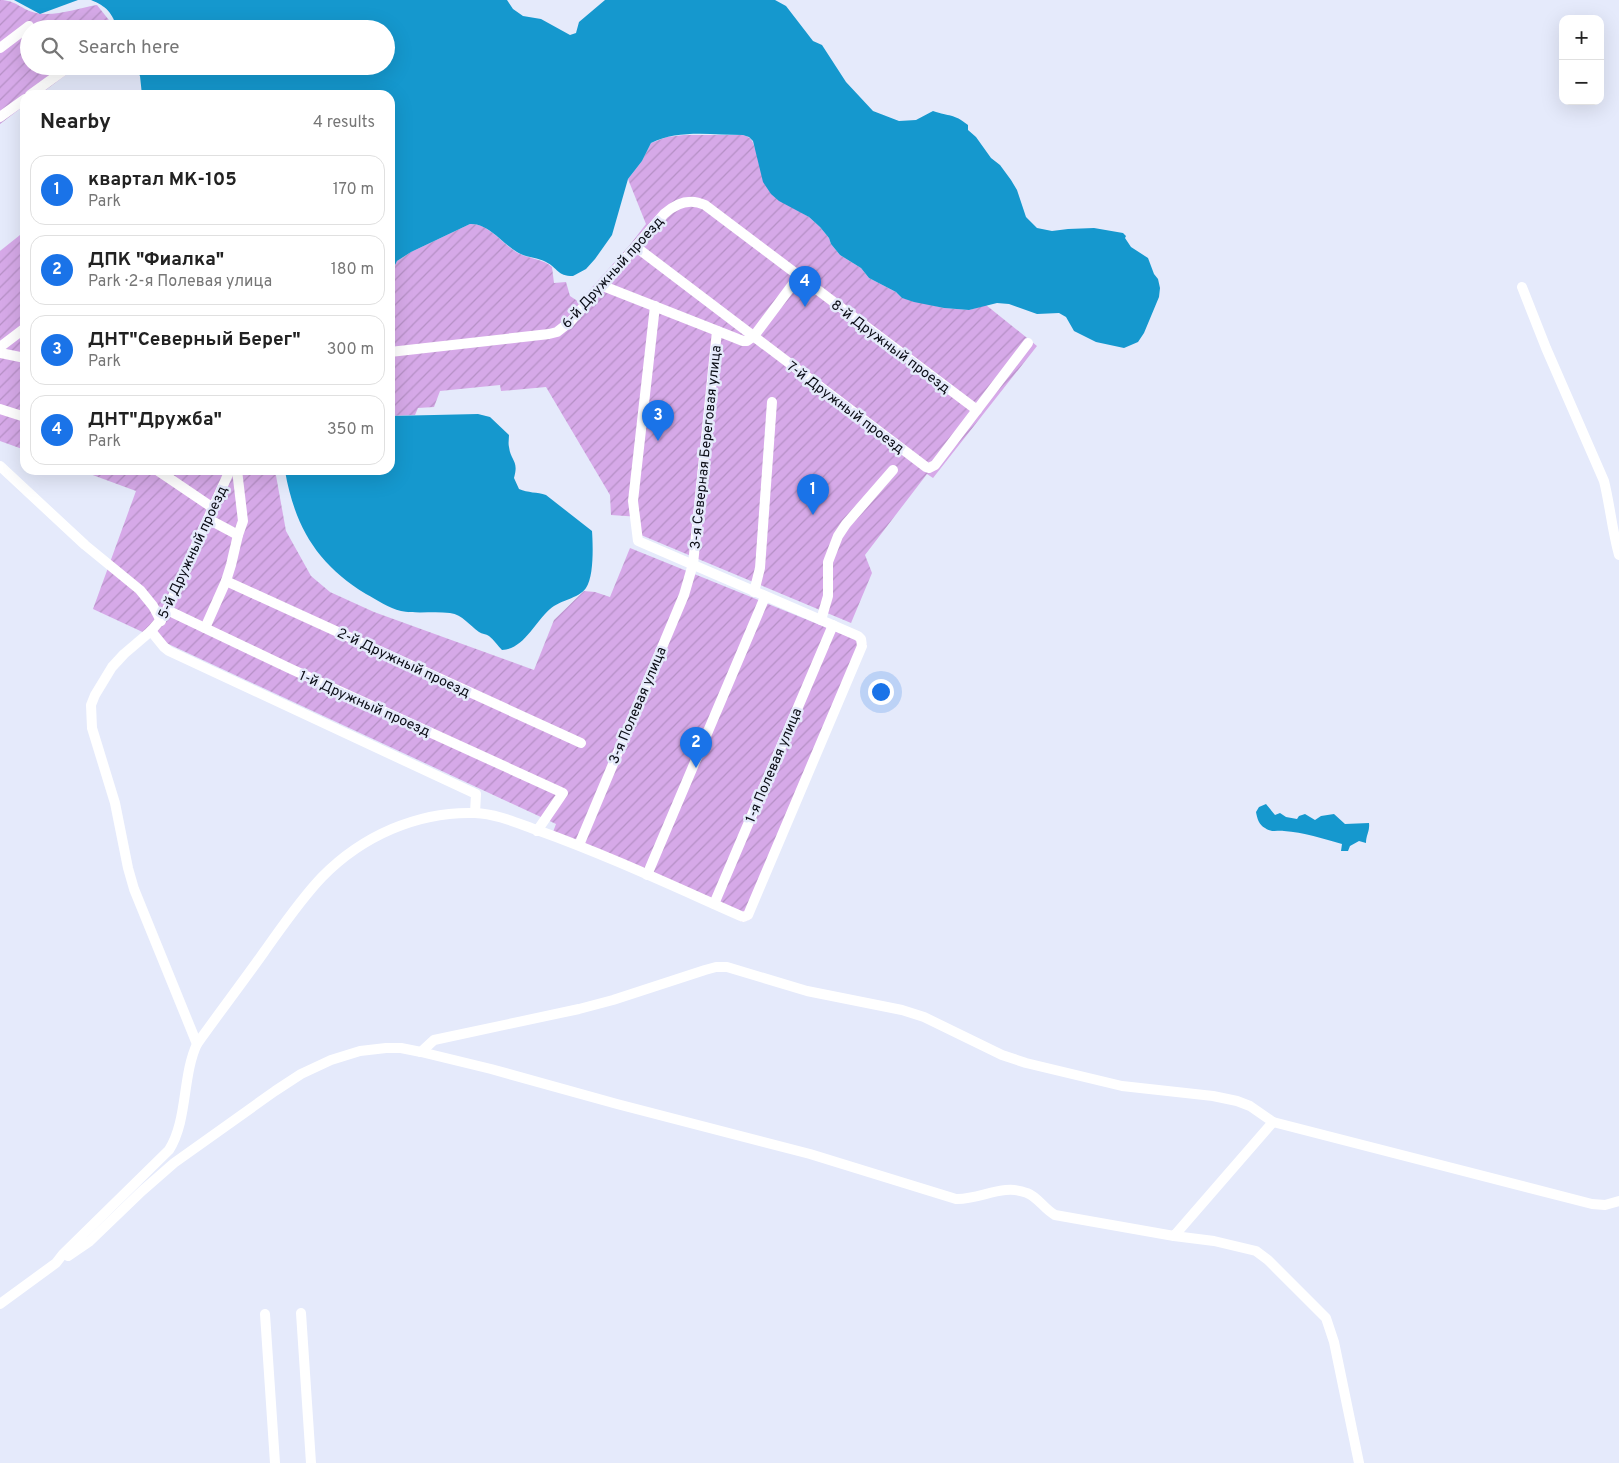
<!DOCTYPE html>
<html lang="en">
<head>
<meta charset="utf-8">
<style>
	:root { --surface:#fff; --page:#f2f2f2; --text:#222; --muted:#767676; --line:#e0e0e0; --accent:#1a73e8 }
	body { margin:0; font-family:Overpass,sans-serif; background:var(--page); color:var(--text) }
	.controls { position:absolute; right:15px; top:15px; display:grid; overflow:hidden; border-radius:10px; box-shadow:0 5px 20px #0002 }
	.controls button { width:45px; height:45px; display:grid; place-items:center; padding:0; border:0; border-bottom:1px solid var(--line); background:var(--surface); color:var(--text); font:25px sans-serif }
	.you { position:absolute; left:880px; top:691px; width:18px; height:18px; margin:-12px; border:4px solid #fff; border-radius:50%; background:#1a73e8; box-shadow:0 0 0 8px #1a73e833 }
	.badge { display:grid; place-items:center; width:32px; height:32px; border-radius:50%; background:var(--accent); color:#fff; font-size:16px; font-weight:700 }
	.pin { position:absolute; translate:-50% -41px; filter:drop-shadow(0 1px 2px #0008) }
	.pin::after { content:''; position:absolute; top:26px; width:18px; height:15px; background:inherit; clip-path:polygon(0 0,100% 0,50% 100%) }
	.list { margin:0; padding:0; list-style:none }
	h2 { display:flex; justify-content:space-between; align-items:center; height:65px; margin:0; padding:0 20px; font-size:21px }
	h2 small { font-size:16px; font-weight:400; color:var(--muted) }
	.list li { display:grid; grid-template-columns:32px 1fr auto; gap:15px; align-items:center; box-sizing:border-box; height:70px; margin:0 10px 10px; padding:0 10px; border:1px solid var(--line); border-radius:15px }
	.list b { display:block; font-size:19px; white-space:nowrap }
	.list p { margin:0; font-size:16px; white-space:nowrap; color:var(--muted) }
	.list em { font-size:16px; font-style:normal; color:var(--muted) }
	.icon { flex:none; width:28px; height:28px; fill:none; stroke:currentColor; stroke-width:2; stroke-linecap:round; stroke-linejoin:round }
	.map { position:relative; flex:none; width:1619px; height:1463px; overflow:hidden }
	.search { position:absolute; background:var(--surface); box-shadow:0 5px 20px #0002; left:20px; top:20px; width:375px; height:55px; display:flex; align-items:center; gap:12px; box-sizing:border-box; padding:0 18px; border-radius:28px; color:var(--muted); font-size:19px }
	.panel { position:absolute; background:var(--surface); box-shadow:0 5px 20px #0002; left:20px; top:90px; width:375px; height:385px; border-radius:15px }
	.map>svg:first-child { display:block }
	.garden { fill:url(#garden-furrows) }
	.water { fill:#1598ce }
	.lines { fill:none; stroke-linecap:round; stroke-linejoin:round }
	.minor { stroke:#fff; stroke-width:10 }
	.labels { text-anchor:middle; stroke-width:5; stroke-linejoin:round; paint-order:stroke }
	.street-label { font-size:14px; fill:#0a0c15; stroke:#e5eafb }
</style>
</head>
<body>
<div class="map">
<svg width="1619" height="1463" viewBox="0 0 1619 1463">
	<defs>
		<pattern id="garden-furrows" width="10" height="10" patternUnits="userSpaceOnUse" patternTransform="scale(1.25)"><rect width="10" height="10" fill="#d6a9e8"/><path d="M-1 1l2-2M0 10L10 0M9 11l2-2" fill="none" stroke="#b690c6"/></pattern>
	</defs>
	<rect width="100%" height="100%" fill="#e5eafb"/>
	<g class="garden">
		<path d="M0,0C16,0 22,10 36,13C55,17 78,8 97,5L116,29H29V66H78L39,95H25V105L0,124Z"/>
		<path d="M684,135H743C751,137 753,141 755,149L799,211L809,217L820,227L829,238L831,244L840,255L861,268L869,278L896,292L902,298L944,308L969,310L986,305L1037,346L933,478L927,474L865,555L872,573L851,623L641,535L640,517L611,515L610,495L546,387L501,391L500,385L440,391L434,407L418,408L415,415L390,416V272L392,271L397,261L411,252L470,224C490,223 503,246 520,254C531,259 543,259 552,267L554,283L566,282L570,296L579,302L629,246L646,224L628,179L642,161L651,143L667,137Z"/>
		<path d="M25,231V450L0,441V251Z"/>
		<path d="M79,470H275L286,531L311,576L330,592L374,612L534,670L554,620L584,591L595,592L610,597L630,548L867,644L751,919L743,922L553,832L556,824L93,609L136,491Z"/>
	</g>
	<g class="water">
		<path d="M14,0H78L40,14Z"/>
		<path d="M91,0H507L513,9L523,16L541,19L570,35L576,33L579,22L605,0H775L786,6L813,41L822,45L846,82L873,111L899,121L916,120L933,111C950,117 953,113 968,125V130L976,137L991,158L1000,165L1011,180L1017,190L1026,217L1037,228L1052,231L1068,229L1094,228L1123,233L1126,236L1125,238L1131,247L1148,258L1154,274L1158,279L1160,288L1159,297L1144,333L1138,342L1124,348L1096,342L1074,331L1066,317L1059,313L1037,314L1009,304L997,303L969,310L944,308L914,302L902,298L896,292L869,278L861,268L840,255L831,244L829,238L820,227L809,217L779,201L771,194L763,182L753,141L749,137L743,135C713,135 678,129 651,143L642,161L628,179L612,235L595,259L586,269L573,276C557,276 558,268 546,262C537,257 526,258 517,252C502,243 488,223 470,224L411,252L397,261L392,271L390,272V95H142L140,76L134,66H386V29H117C113,13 106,6 91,0Z"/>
		<path d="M478,414L490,417L509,435C509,439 508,443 509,447C511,462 519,460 514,478L519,489C528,493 537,492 546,495L592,531C593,545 594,577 586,588C578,599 560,600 550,609C534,623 524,649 502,650C498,646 494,640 489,636C486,634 482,634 479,632C469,625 463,615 450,613C434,611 417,614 401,611C389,608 377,600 366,594C317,564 295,527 285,471V470H390V416Z"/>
		<path d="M1266,804L1275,815L1280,813L1286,817L1297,819L1299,816L1305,814L1315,820L1321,816L1334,814L1345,824L1369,823C1370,831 1366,835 1366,843L1359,841L1350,846L1348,851H1341L1342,844C1324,839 1303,832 1284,831C1277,830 1272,833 1265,828C1259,825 1257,818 1256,812L1259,807Z"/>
	</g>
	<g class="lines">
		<g class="minor">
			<path d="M0,48L29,26"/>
			<path d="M30,95L70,66"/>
			<path d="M0,117L25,99"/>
			<path d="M636,247L926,467L929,468L935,465L1028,343"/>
			<path d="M603,286L743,341H747L754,336L799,276"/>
			<path d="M1522,287L1546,348L1604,481C1610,505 1612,530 1619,555"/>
			<path d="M0,347L25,328"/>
			<path d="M390,352L549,334L557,332L571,321L664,214C676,203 690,198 705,205L977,410"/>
			<path d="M0,353L25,358"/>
			<path d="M0,409L25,417"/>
			<path d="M0,466L85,545L140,590L153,606L161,621"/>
			<path d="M157,470L213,508"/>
			<path d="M208,519L238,535"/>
			<path d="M226,581L581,743"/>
			<path d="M754,592L760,568L772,402"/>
			<path d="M167,610L291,669L563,793L537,831"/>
			<path d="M821,620L828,596V562L838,536L846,524L893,470"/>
			<path d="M205,628L226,581L231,565L238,535L243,521L237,470"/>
			<path d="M151,631L164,647L169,651L476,794L475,813"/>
			<path d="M579,845L684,595L693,564L717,331"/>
			<path d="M647,875L765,597"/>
			<path d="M714,904L833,625"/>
			<path d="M197,1044L134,889L128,868L115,803L92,728L91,705L95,695L112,667L124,654L151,631L164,616L230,470"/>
			<path d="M421,1052L434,1040L579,1009L613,1000L705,970L716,967H727L807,991L902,1010L924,1017L1002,1055L1026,1063L1122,1086L1213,1096L1237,1101L1250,1106L1273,1122L1592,1204L1605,1205L1619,1201"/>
			<path d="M1174,1236L1214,1241L1256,1251L1268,1260L1326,1318L1334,1342L1359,1463"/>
			<path d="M68,1256L90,1241L142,1191L174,1163L275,1091L301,1074L331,1060L360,1051L386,1048H401L421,1052L491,1069L617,1104L810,1154L956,1199C980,1200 1003,1183 1027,1193C1038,1197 1044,1209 1055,1215L1174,1236L1273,1122"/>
			<path d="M0,1304L56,1263L63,1254L169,1150C188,1120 182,1076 197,1044C219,1013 242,983 264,952C282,927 300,900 322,877C362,836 418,811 475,813C497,814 517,823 537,830C607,855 675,887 743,917L748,915L862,646L861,639L858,636L638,541L633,501L655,306"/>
			<path d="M301,1313L311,1463"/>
			<path d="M265,1314L275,1463"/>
		</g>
	</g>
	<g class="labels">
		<g class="street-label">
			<text transform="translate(612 272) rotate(-48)" y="5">6-й Дружный проезд</text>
			<text transform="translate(891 346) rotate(37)" y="5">8-й Дружный проезд</text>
			<text transform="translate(846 407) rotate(37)" y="5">7-й Дружный проезд</text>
			<text transform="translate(705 447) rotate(-84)" y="5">3-я Северная Береговая улица</text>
			<text transform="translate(192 552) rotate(-65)" y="5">5-й Дружный проезд</text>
			<text transform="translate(404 662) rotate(25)" y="5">2-й Дружный проезд</text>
			<text transform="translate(365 703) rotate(24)" y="5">1-й Дружный проезд</text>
			<text transform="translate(637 705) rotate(-67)" y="5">3-я Полевая улица</text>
			<text transform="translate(773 765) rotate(-67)" y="5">1-я Полевая улица</text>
		</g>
	</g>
</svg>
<div class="controls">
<button>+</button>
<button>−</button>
</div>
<div class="you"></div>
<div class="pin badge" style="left:813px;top:515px">1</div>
<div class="pin badge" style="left:696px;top:768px">2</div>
<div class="pin badge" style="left:658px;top:441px">3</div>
<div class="pin badge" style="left:805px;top:307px">4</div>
<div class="search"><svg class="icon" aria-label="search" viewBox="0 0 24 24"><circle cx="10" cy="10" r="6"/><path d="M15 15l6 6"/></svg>Search here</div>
<section class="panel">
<h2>Nearby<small>4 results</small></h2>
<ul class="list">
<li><span class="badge">1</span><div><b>квартал МК-105</b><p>Park</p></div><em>170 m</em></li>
<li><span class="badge">2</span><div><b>ДПК &quot;Фиалка&quot;</b><p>Park · 2-я Полевая улица</p></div><em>180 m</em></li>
<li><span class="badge">3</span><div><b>ДНТ&quot;Северный Берег&quot;</b><p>Park</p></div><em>300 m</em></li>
<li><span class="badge">4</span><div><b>ДНТ&quot;Дружба&quot;</b><p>Park</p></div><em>350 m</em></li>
</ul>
</section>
</div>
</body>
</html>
